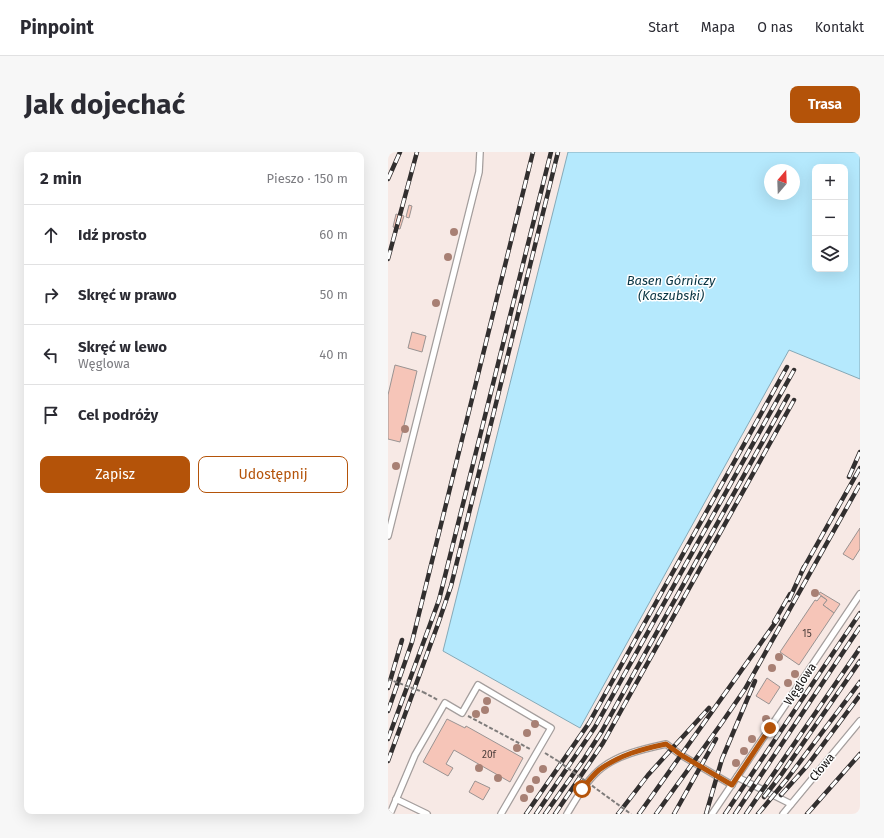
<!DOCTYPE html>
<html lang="pl">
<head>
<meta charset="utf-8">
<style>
	:root { --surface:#fff; --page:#f7f7f7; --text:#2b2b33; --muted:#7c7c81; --line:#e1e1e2; --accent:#b45309 }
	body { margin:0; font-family:"Fira Sans",sans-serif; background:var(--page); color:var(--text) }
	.controls { position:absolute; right:12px; top:12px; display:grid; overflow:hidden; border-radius:8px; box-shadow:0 4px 16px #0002 }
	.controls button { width:36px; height:36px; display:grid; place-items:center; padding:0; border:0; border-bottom:1px solid var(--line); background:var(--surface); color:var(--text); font:20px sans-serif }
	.compass { position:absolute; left:376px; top:12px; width:36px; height:36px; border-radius:50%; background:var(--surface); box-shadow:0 4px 16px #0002; rotate:19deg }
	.stop { position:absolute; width:12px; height:12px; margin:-9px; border:3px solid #b45309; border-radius:50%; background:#fff }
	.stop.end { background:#b45309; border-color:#fff; box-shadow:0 1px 4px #0008 }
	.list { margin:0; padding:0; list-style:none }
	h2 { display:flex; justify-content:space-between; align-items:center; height:52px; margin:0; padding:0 16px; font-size:17px }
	h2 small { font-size:13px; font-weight:400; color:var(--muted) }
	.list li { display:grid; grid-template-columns:26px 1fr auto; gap:12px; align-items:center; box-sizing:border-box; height:60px; padding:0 16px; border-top:1px solid var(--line) }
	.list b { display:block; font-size:15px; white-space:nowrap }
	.list p { margin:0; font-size:13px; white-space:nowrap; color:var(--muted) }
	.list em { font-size:13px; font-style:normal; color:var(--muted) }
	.actions { display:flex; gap:8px; padding:12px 16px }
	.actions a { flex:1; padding:9px 0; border:1px solid var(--accent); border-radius:8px; text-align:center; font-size:14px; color:var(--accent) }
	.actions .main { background:var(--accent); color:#fff }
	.icon { flex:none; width:22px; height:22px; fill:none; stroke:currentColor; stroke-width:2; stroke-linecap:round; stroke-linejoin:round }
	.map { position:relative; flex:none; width:472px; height:662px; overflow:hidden; border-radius:8px }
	header { display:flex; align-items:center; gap:24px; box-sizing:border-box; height:56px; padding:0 20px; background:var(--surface); border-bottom:1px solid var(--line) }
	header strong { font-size:19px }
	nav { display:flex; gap:22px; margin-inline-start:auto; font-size:14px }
	.intro { display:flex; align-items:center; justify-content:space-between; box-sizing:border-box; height:96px; padding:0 24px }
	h1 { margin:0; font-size:28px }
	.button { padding:10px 18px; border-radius:8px; background:var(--accent); color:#fff; font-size:14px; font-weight:700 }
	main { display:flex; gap:24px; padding:0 24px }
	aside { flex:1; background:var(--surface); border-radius:8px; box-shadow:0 4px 16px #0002 }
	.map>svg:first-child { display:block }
	.built { fill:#f7e9e5 }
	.water { fill:#b5e9fd; stroke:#85a8b6; fill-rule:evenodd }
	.building { fill:#f6c5b8; stroke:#999392 }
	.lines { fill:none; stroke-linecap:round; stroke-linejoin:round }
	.service-casing { stroke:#a49e9d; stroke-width:8 }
	.path { stroke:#7f7c7b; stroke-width:2; stroke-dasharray:4 2; stroke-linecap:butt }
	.service { stroke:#fff; stroke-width:5.5 }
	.rail-casing { stroke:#322f2f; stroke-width:4.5 }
	.rail { stroke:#fff; stroke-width:3; stroke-dasharray:9; stroke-linecap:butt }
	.path-bridge { stroke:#7f7c7b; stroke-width:2; stroke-dasharray:4 2; stroke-linecap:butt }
	.tree { fill:#a88074 }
	.route { stroke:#b45309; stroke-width:5 }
	.labels { text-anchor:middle; stroke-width:3; stroke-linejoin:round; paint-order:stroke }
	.number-label { font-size:10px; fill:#4c3f3c }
	.street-label { font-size:12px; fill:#141212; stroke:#fff }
	.water-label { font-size:13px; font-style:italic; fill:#083442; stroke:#fff }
</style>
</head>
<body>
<header>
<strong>Pinpoint</strong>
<nav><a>Start</a><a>Mapa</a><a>O nas</a><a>Kontakt</a></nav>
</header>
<div class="intro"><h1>Jak dojechać</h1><a class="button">Trasa</a></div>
<main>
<aside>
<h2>2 min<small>Pieszo · 150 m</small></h2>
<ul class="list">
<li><svg class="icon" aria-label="ahead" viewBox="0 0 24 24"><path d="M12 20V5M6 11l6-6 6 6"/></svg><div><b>Idź prosto</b></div><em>60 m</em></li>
<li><svg class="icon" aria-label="right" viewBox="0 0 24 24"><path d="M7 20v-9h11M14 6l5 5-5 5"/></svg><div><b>Skręć w prawo</b></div><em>50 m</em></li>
<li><svg class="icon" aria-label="left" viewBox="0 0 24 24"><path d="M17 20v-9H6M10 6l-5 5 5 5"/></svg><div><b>Skręć w lewo</b><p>Węglowa</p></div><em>40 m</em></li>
<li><svg class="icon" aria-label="arrive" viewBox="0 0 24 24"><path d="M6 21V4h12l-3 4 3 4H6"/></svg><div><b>Cel podróży</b></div></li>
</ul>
<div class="actions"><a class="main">Zapisz</a><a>Udostępnij</a></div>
</aside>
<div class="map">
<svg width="472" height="662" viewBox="0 0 472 662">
	<rect width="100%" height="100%" fill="#fdf7f5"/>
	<path class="built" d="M0,0H180L55,499L192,576L401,198L472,227V662H0Z"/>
	<path class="water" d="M180,0H472V227L401,198L192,576L55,499ZM427,15H457V117H427ZM382,18H406V42H382Z"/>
	<g class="building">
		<path d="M21,53L24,54L21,66L18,65Z"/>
		<path d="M8,62L16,64L12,77L5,75Z"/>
		<path d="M24,180L38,184L34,200L20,196Z"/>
		<path d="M7,213L29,219L12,290L0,287V243Z"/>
		<path d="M472,376V397L465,408L455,402Z"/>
		<path d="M432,440L452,452L446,461L435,453L439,448L431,442Z"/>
		<path d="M433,444L439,448L435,453L446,461L411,513L392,500L427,448L429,449Z"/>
		<path d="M379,526L392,535L381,552L368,544Z"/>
		<path d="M59,567L77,576L78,574L135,606L122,630L66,598L58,612L65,616L60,624L35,610Z"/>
		<path d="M87,629L102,636L95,648L81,640Z"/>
	</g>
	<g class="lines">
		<g class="service-casing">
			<g id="service">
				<path d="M0,384L91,20L92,0"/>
				<path d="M349,625L403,652"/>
				<path d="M8,647L39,662"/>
				<path d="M2,662L27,603L57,551L74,561L90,533L163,576L113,662"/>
				<path d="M179,662C188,647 197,631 210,619C228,603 255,597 278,592L293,603L344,633"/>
				<path d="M324,662L472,442"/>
				<path d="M395,662L472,569"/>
			</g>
		</g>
		<g class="path">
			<path d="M35,540L50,548"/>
			<path d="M80,564L142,597"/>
			<path d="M157,601L170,609"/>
		</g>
		<use href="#service" class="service"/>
		<g class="rail-casing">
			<g id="rail">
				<path d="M0,27L12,0"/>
				<path d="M0,107L29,0"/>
				<path d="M461,325L472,300"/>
				<path d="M414,419L472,316"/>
				<path d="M401,448L416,415"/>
				<path d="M386,470L402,442"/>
				<path d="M0,536L14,488"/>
				<path d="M0,559L24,490L145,0"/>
				<path d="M0,587L51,448L163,0"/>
				<path d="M0,609L50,472L63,434L170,0"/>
				<path d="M393,643L419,614L472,543"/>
				<path d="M376,645L393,623L472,509"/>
				<path d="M138,662L201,571L399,215"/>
				<path d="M148,662L207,575L406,218"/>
				<path d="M157,662L196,607L214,579L400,244"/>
				<path d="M167,662L215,591L406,248"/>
				<path d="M230,662L260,623L321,556"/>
				<path d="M251,662L390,467"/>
				<path d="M268,662L333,572L357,537L472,332"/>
				<path d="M286,662L328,587"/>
				<path d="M318,662L334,607L367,529"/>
				<path d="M337,662L472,461"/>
				<path d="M347,662L472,475"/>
				<path d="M358,662L472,496"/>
				<path d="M370,662L399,627L472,530"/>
				<path d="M419,662L472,602"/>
			</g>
		</g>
		<use href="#rail" class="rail"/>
		<g class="path-bridge">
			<path d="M0,527L35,540"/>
			<path d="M170,609L243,662"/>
		</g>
	</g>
	<g class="tree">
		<circle cx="66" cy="80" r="4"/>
		<circle cx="60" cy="105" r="4"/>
		<circle cx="48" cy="151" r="4"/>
		<circle cx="17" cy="277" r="4"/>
		<circle cx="8" cy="314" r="4"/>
		<circle cx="427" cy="441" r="4"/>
		<circle cx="391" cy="505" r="4"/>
		<circle cx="384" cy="516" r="4"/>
		<circle cx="407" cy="522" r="4"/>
		<circle cx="400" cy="531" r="4"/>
		<circle cx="99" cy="549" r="4"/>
		<circle cx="97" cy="558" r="4"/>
		<circle cx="88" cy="562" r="4"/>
		<circle cx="378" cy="567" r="4"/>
		<circle cx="147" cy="572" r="4"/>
		<circle cx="139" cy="581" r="4"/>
		<circle cx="364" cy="587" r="4"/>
		<circle cx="129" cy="596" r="4"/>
		<circle cx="356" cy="599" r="4"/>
		<circle cx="348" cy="611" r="4"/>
		<circle cx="91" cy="616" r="4"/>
		<circle cx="155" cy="617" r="4"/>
		<circle cx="110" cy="626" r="4"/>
		<circle cx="148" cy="628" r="4"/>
		<circle cx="142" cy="637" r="4"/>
		<circle cx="136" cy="646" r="4"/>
	</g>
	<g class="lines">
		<path class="route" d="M194,637C199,631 205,623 211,618C231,603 254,597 278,592L293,603L344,633L382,576"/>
	</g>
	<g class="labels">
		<g class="number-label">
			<text x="419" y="485">15</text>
			<text x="101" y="606">20f</text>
		</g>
		<g class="street-label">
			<text transform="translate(412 532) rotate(-56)" y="4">Węglowa</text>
			<text transform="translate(434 615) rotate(-51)" y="4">Cłowa</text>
		</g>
		<g class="water-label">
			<text x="283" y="133">Basen Górniczy<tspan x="283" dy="15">(Kaszubski)</tspan></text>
		</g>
	</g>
</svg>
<div class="controls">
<button>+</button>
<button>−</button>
<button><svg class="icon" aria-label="layers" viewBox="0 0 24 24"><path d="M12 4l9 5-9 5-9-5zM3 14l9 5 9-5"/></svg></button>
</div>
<svg class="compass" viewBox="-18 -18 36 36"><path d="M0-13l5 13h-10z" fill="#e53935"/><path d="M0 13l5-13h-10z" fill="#7c7c81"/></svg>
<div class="stop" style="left:194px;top:637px"></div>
<div class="stop end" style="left:382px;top:576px"></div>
</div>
</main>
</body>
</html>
